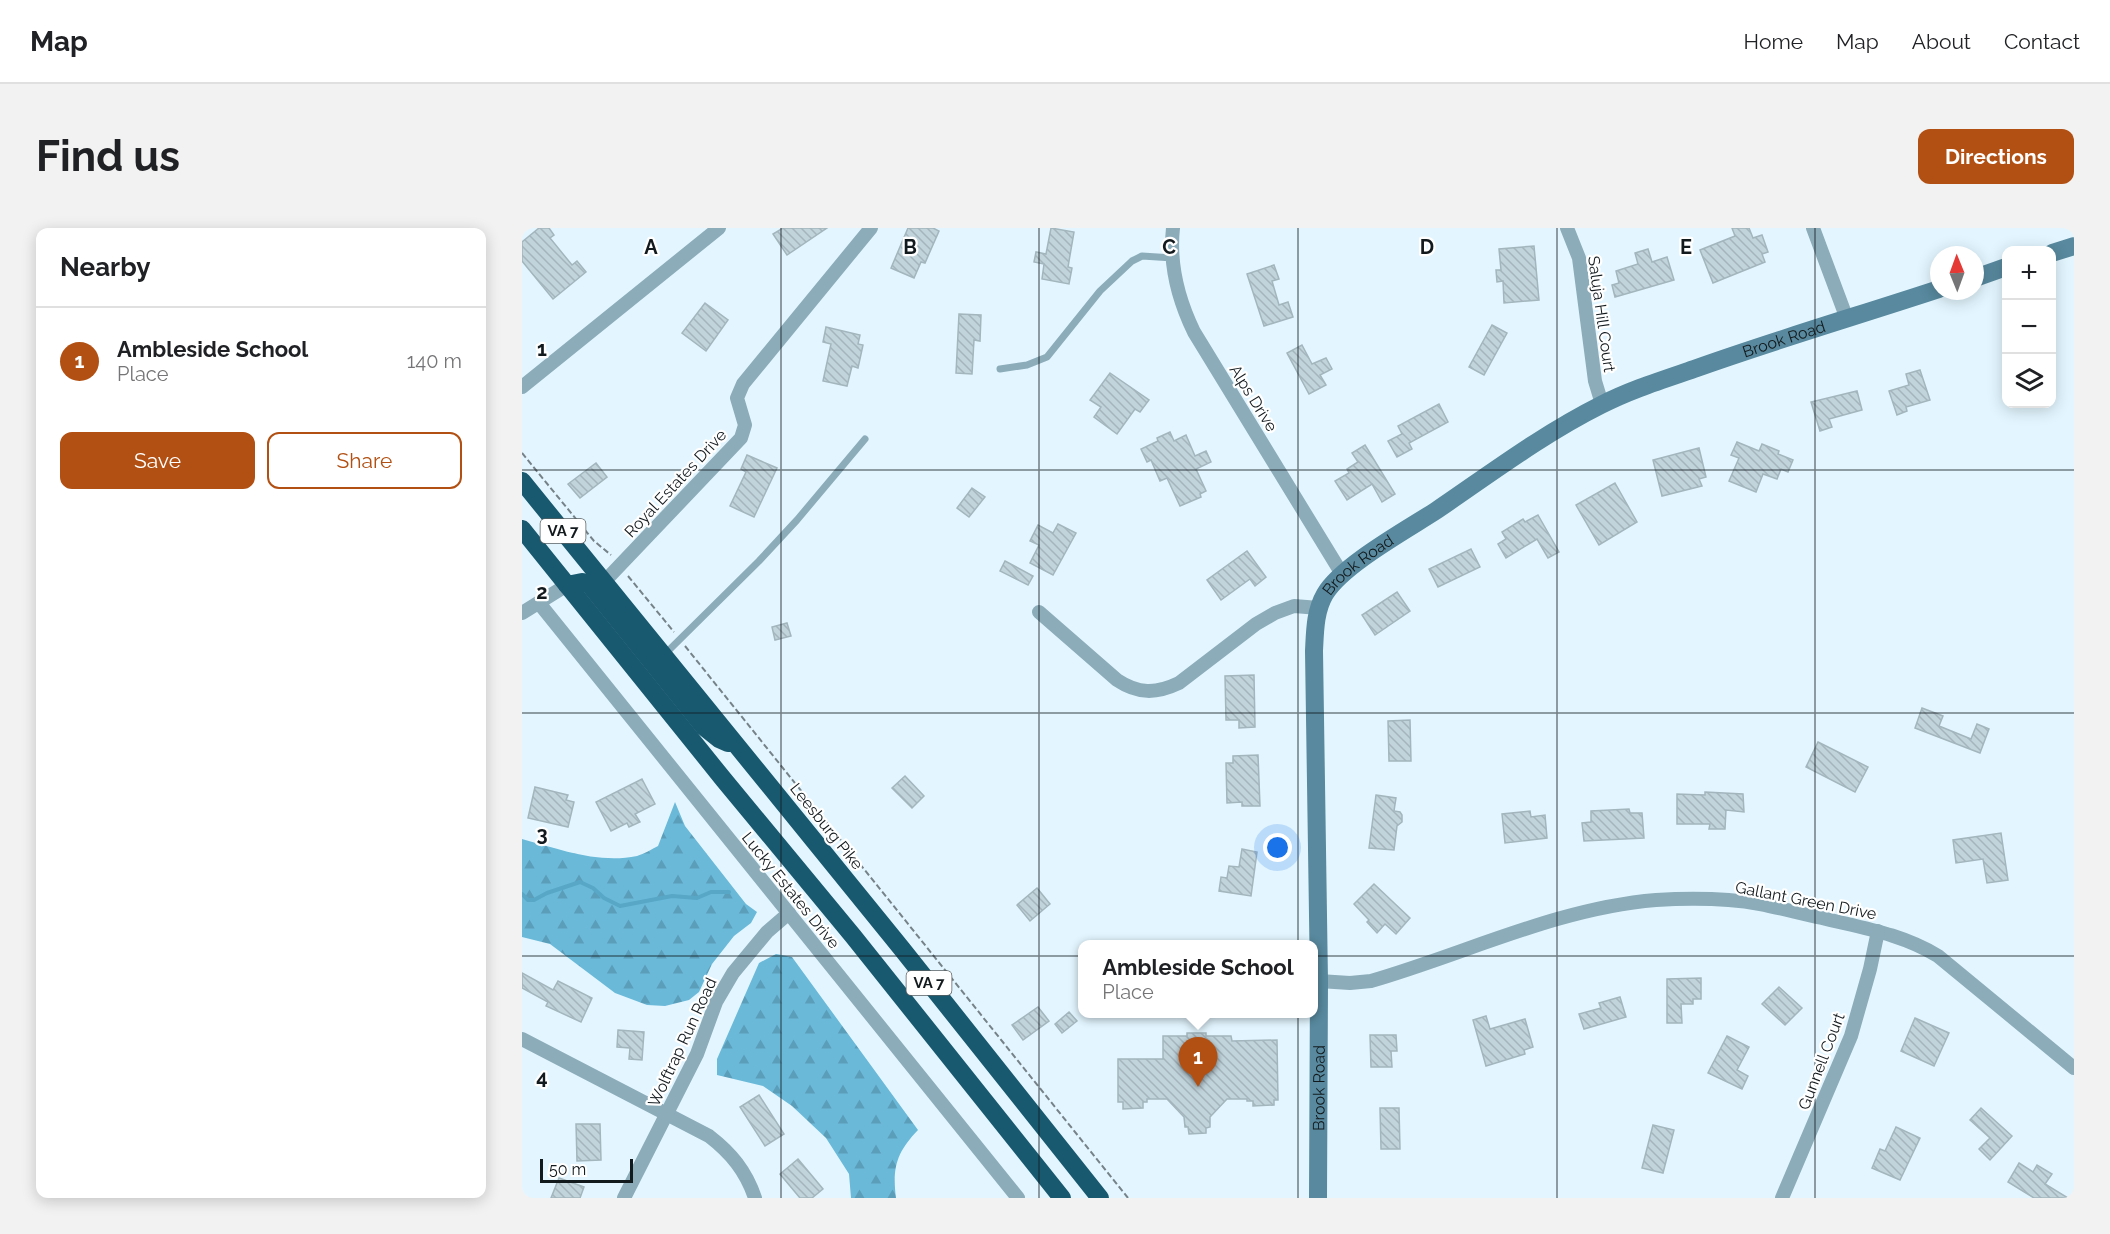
<!DOCTYPE html>
<html lang="en">
<head>
<meta charset="utf-8">
<style>
	:root { --surface:#fff; --page:#f2f2f2; --text:#202124; --muted:#757577; --line:#e0e0e0; --accent:#b25013 }
	body { margin:0; font-family:Raleway,sans-serif; background:var(--page); color:var(--text) }
	.controls { position:absolute; right:18px; top:18px; display:grid; overflow:hidden; border-radius:12px; box-shadow:0 3px 15px #0003 }
	.controls button { width:54px; height:54px; display:grid; place-items:center; padding:0; border:0; border-bottom:2px solid var(--line); background:var(--surface); color:var(--text); font:30px sans-serif }
	.compass { position:absolute; left:1408px; top:18px; width:54px; height:54px; border-radius:50%; background:var(--surface); box-shadow:0 3px 15px #0003; rotate:359deg }
	.scale { position:absolute; left:18px; bottom:15px; width:93px; box-sizing:border-box; padding-left:6px; border:3px solid #131a1d; border-top:0; font-size:16px; line-height:21px; white-space:nowrap; color:#131a1d; -webkit-text-stroke:4px #fff; paint-order:stroke }
	.you { position:absolute; left:756px; top:620px; width:21px; height:21px; margin:-15px; border:4px solid #fff; border-radius:50%; background:#1a73e8; box-shadow:0 0 0 9px #1a73e833 }
	.badge { display:grid; place-items:center; width:39px; height:39px; border-radius:50%; background:var(--accent); color:#fff; font-size:20px; font-weight:700 }
	.pin { position:absolute; translate:-50% -50px; filter:drop-shadow(0 2px 3px #0008) }
	.pin::after { content:''; position:absolute; top:32px; width:21px; height:18px; background:inherit; clip-path:polygon(0 0,100% 0,50% 100%) }
	.popup { position:absolute; left:556px; top:712px; width:240px; height:78px; box-sizing:border-box; display:grid; place-content:center; border-radius:12px; background:var(--surface); filter:drop-shadow(0 2px 4px #0005); font-size:20px; white-space:nowrap; color:var(--muted) }
	.popup b { font-size:22px; color:var(--text) }
	.popup::after { content:''; position:absolute; left:50%; top:100%; margin-left:-12px; border:12px solid transparent; border-top-color:var(--surface) }
	.list { margin:0; padding:0; list-style:none }
	h2 { display:flex; justify-content:space-between; align-items:center; height:78px; margin:0; padding:0 24px; font-size:26px }
	h2 small { font-size:20px; font-weight:400; color:var(--muted) }
	.list li { display:grid; grid-template-columns:39px 1fr auto; gap:18px; align-items:center; box-sizing:border-box; height:108px; padding:0 24px; border-top:2px solid var(--line) }
	.list b { display:block; font-size:22px; white-space:nowrap }
	.list p { margin:0; font-size:20px; white-space:nowrap; color:var(--muted) }
	.list em { font-size:20px; font-style:normal; color:var(--muted) }
	.actions { display:flex; gap:12px; padding:18px 24px }
	.actions a { flex:1; padding:14px 0; border:2px solid var(--accent); border-radius:12px; text-align:center; font-size:21px; color:var(--accent) }
	.actions .main { background:var(--accent); color:#fff }
	.icon { flex:none; width:33px; height:33px; fill:none; stroke:currentColor; stroke-width:2; stroke-linecap:round; stroke-linejoin:round }
	.map { position:relative; flex:none; width:1552px; height:970px; overflow:hidden; border-radius:12px }
	header { display:flex; align-items:center; gap:36px; box-sizing:border-box; height:84px; padding:0 30px; background:var(--surface); border-bottom:2px solid var(--line) }
	header strong { font-size:28px }
	nav { display:flex; gap:33px; margin-inline-start:auto; font-size:21px }
	.intro { display:flex; align-items:center; justify-content:space-between; box-sizing:border-box; height:144px; padding:0 36px }
	h1 { margin:0; font-size:42px }
	.button { padding:15px 27px; border-radius:12px; background:var(--accent); color:#fff; font-size:21px; font-weight:700 }
	main { display:flex; gap:36px; padding:0 36px }
	aside { flex:1; background:var(--surface); border-radius:12px; box-shadow:0 3px 15px #0003 }
	.map>svg:first-child { display:block }
	.forest { fill:url(#forest-firs) }
	.lines { fill:none; stroke-linecap:round; stroke-linejoin:round }
	.stream { stroke:#58a7c7; stroke-width:4 }
	.building { fill:url(#building-back-hatch); stroke:#a3b5bd; stroke-width:1.5 }
	.path { stroke:#768288; stroke-width:2; stroke-dasharray:6 3; stroke-linecap:butt }
	.lane { stroke:#8cacba; stroke-width:7 }
	.street { stroke:#8cacba; stroke-width:14 }
	.secondary { stroke:#58899e; stroke-width:18 }
	.highway { stroke:#195970; stroke-width:18 }
	.grid { fill:none; stroke:#131a1d; stroke-width:1.5; stroke-opacity:0.55 }
	.labels { text-anchor:middle; stroke-width:4.5; stroke-linejoin:round; paint-order:stroke }
	.shield { fill:#fff; stroke:#5a5f61; stroke-width:1.5 }
	.shield-label { font-size:15px; font-weight:bold; fill:#131a1d }
	.street-label { font-size:16px; fill:#131a1d; stroke:#fff }
	.grid-label { font-size:20px; text-anchor:middle; font-weight:bold; fill:#131a1d; stroke:#fff; stroke-width:4.5; stroke-linejoin:round; paint-order:stroke }
</style>
</head>
<body>
<header>
<strong>Map</strong>
<nav><a>Home</a><a>Map</a><a>About</a><a>Contact</a></nav>
</header>
<div class="intro"><h1>Find us</h1><a class="button">Directions</a></div>
<main>
<aside>
<h2>Nearby<small></small></h2>
<ul class="list">
<li><span class="badge">1</span><div><b>Ambleside School</b><p>Place</p></div><em>140 m</em></li>
</ul>
<div class="actions"><a class="main">Save</a><a>Share</a></div>
</aside>
<div class="map">
<svg width="1552" height="970" viewBox="0 0 1552 970">
	<defs>
		<pattern id="forest-firs" width="22" height="20" patternUnits="userSpaceOnUse" patternTransform="scale(1.5)"><rect width="22" height="20" fill="#6ab9d9"/><path d="M5 1l3.5 6h-7zM16 11l3.5 6h-7z" fill="#5b9eba"/></pattern>
		<pattern id="building-back-hatch" width="6" height="6" patternUnits="userSpaceOnUse" patternTransform="scale(1.5)"><rect width="6" height="6" fill="#c1d4dc"/><path d="M-1 5l2 2M0 0l6 6M5-1l2 2" fill="none" stroke="#a5b5bc"/></pattern>
	</defs>
	<rect width="100%" height="100%" fill="#e3f6ff"/>
	<g class="forest">
		<path d="M153,574L163,598L224,676L235,684L229,695L212,708L190,736L177,764L167,772L143,778L125,777L93,765L28,716L0,709V611C37,621 76,636 115,628C122,626 130,621 136,618Z"/>
		<path d="M254,726L270,729L396,902C375,924 370,939 374,970H329L327,946L304,910L270,878L241,858L195,847V831L237,735Z"/>
	</g>
	<g class="lines">
		<path class="stream" d="M0,666L6,672H12L25,665L58,654L71,660L82,670L98,678L150,668L175,670L189,664H207"/>
	</g>
	<g class="building">
		<path d="M17,0H27L32,7L28,10L50,37L55,33L64,44L31,71L0,33V14Z"/>
		<path d="M261,0H305L265,27L251,6Z"/>
		<path d="M386,0H411L417,3L403,35L399,34L392,50L369,40Z"/>
		<path d="M529,0L552,4L546,39L550,40L547,56L520,51L522,36L512,34L514,24L524,26Z"/>
		<path d="M1210,0H1227L1231,10L1240,7L1246,24L1240,26L1243,34L1191,55L1178,22L1213,8Z"/>
		<path d="M1012,18L1017,72L982,75L981,53L975,54L974,42H979L977,21Z"/>
		<path d="M1126,21L1130,34L1145,29L1152,52L1093,69L1090,57L1097,55L1094,43L1116,36L1113,25Z"/>
		<path d="M752,37L757,51L750,53L757,77L766,74L771,89L742,98L725,46Z"/>
		<path d="M183,75L206,92L184,123L160,105Z"/>
		<path d="M437,86L459,87L458,113L452,112L450,146L434,145Z"/>
		<path d="M970,97L985,105L962,147L947,139Z"/>
		<path d="M304,99L338,107L336,116L341,117L336,140L330,138L325,158L301,153L309,116L301,114Z"/>
		<path d="M780,117L790,136L804,130L810,141L798,147L804,157L787,166L765,125Z"/>
		<path d="M1398,142L1408,172L1384,179L1385,183L1375,187L1367,163L1387,157L1384,146Z"/>
		<path d="M588,145L627,172L618,184L613,181L595,206L572,189L579,179L568,172Z"/>
		<path d="M1335,163L1340,182L1307,191L1310,199L1298,203L1289,174Z"/>
		<path d="M917,176L926,194L887,215L890,221L875,229L866,213L880,206L876,198Z"/>
		<path d="M648,204L652,213L664,207L673,228L684,223L689,234L674,241L684,263L678,266L679,269L658,278L645,250L638,253L629,232L625,234L619,221L636,213L635,210Z"/>
		<path d="M1215,214L1237,223L1240,216L1257,223L1256,226L1271,232L1266,244L1259,241L1255,251L1241,246L1234,264L1207,253L1217,230L1209,227Z"/>
		<path d="M843,217L873,266L860,274L850,256L825,272L813,253L827,245L825,241L836,234L830,225Z"/>
		<path d="M1177,220L1184,249L1177,251L1180,258L1140,268L1131,232Z"/>
		<path d="M225,227L255,240L232,289L208,278L224,244L219,241Z"/>
		<path d="M74,235L85,249L58,270L46,256Z"/>
		<path d="M1093,255L1115,294L1077,317L1054,277Z"/>
		<path d="M450,260L463,269L447,289L435,280Z"/>
		<path d="M1016,287L1037,324L1026,330L1015,311L984,330L976,316L984,311L980,304L1001,291L1003,294Z"/>
		<path d="M536,296L554,305L531,347L508,335L517,317L508,313L516,297L531,305Z"/>
		<path d="M949,321L958,339L916,359L907,341Z"/>
		<path d="M725,323L744,349L733,358L728,351L699,372L685,352Z"/>
		<path d="M483,333L511,348L506,357L478,343Z"/>
		<path d="M875,364L888,383L853,407L840,387Z"/>
		<path d="M265,395L269,408L253,412L250,399Z"/>
		<path d="M732,447L733,499L717,500V492H704L703,448Z"/>
		<path d="M1400,480L1421,488L1417,498L1449,511L1455,496L1467,501L1458,525L1393,500Z"/>
		<path d="M888,492L889,533H867L866,493Z"/>
		<path d="M1296,514L1346,539L1333,564L1284,539Z"/>
		<path d="M736,527L738,578H720V574L705,575L704,535H711V528Z"/>
		<path d="M383,548L402,568L390,580L370,560Z"/>
		<path d="M120,551L133,576L113,586L118,594L107,599L105,595L89,603L74,574Z"/>
		<path d="M13,559L46,567L44,572L52,574L46,599L6,590Z"/>
		<path d="M1183,564L1221,566L1222,584L1204,582L1203,601H1187L1188,596H1155V566L1183,567Z"/>
		<path d="M854,567L874,570L872,583L878,584L880,587V594L875,598L872,622L847,620Z"/>
		<path d="M1107,581L1108,585H1120L1122,610L1062,613L1060,595L1069,594V583Z"/>
		<path d="M1008,583L1009,589L1023,587L1025,610L983,615L980,586Z"/>
		<path d="M1479,605L1486,652L1465,655L1461,631L1434,635L1431,612Z"/>
		<path d="M720,621L735,624L729,668L697,663L699,649L705,650L707,638L717,639Z"/>
		<path d="M852,656L888,690L874,706L863,696L855,705L845,694L847,692L832,676Z"/>
		<path d="M515,660L528,676L508,693L495,677Z"/>
		<path d="M0,745L31,762L36,753L70,770L59,794L24,778L26,774L0,760Z"/>
		<path d="M1179,750V771H1171V776H1159L1160,795H1145V751Z"/>
		<path d="M1257,759L1280,780L1263,797L1240,776Z"/>
		<path d="M1098,769L1104,789L1062,801L1057,786L1079,780L1077,775Z"/>
		<path d="M516,779L527,793L501,812L490,797Z"/>
		<path d="M547,784L555,793L540,805L533,796Z"/>
		<path d="M964,788L968,801L1003,791L1011,819L1002,822L1003,826L964,838L951,792Z"/>
		<path d="M1393,790L1427,805L1412,838L1379,823Z"/>
		<path d="M96,802L122,804L120,832L107,831L108,820L95,819Z"/>
		<path d="M665,805H684V808H709L710,813L755,812L756,872H752V877L731,878V873H725V871H705L688,889V899L684,900V905L667,906L666,899H663L662,889L645,871H625V874H621V880L601,881V874H596V831H641V808H665Z"/>
		<path d="M848,807H874L875,823H869L870,839H849Z"/>
		<path d="M1205,808L1227,819L1215,842L1226,848L1220,861L1186,845Z"/>
		<path d="M237,867L262,906L243,918L218,879Z"/>
		<path d="M858,880H877L878,921H859Z"/>
		<path d="M1459,880L1490,908L1468,932L1457,921L1468,910L1448,892Z"/>
		<path d="M54,896H78L79,932L55,933Z"/>
		<path d="M1131,897L1152,902L1141,945L1120,940Z"/>
		<path d="M1374,899L1398,910L1378,952L1350,940L1358,921L1363,923Z"/>
		<path d="M276,931L301,961L290,970H278L258,946Z"/>
		<path d="M1497,935L1511,944L1515,937L1530,946L1523,956L1546,970H1512L1486,954Z"/>
		<path d="M37,950L62,959L58,970H29Z"/>
	</g>
	<g class="lines">
		<g class="path">
			<path d="M0,225L72,313L89,327"/>
			<path d="M106,348L152,404"/>
			<path d="M163,418L606,970"/>
		</g>
		<g class="lane">
			<path d="M478,141L505,137L525,129L578,63L610,33L620,28L651,30"/>
			<path d="M142,427L237,333L275,292L343,211"/>
		</g>
		<g class="street">
			<path d="M651,0C647,37 656,71 672,104L820,346"/>
			<path d="M1045,0L1057,30L1073,153L1080,176"/>
			<path d="M1291,0L1325,91"/>
			<path d="M0,159L197,0"/>
			<path d="M82,354L219,210L223,197L215,170L221,156L349,0"/>
			<path d="M17,375L496,970"/>
			<path d="M517,384L595,452C616,466 634,466 657,455L734,396L753,385L772,378L797,380"/>
			<path d="M0,385L45,357"/>
			<path d="M797,753L828,755L849,753C943,726 1035,680 1134,672C1168,670 1204,670 1238,676C1259,680 1280,686 1300,690C1341,700 1380,706 1416,728L1552,840"/>
			<path d="M0,811L187,908C209,925 224,943 233,970"/>
			<path d="M102,970L175,826L194,774L211,745L245,704L267,685"/>
			<path d="M1260,970L1329,808L1348,741L1356,703"/>
		</g>
		<g class="secondary">
			<path d="M1530,25L1552,18"/>
			<path d="M1453,50L1484,39"/>
			<path id="s1" d="M796,970L797,753L792,423C793,403 793,383 803,366C820,337 886,301 915,282C968,246 1021,206 1079,177C1108,162 1140,152 1172,141C1253,112 1335,88 1417,61"/>
		</g>
		<g class="highway">
			<path d="M0,253L380,721L578,970"/>
			<path d="M0,301L202,552L331,708L540,970"/>
			<path d="M45,357L60,354L67,356L182,499L197,511L206,515"/>
		</g>
	</g>
	<path class="grid" d="M259,0V970M517,0V970M776,0V970M1035,0V970M1293,0V970M0,242H1552M0,485H1552M0,728H1552"/>
	<g class="labels">
		<g class="shield">
			<rect x="18.5" y="291" width="45" height="24" rx="4.5"/>
			<rect x="384.5" y="743" width="45" height="24" rx="4.5"/>
		</g>
		<g class="shield-label">
			<text x="41" y="308">VA 7</text>
			<text x="407" y="760">VA 7</text>
		</g>
		<g class="street-label">
			<text transform="translate(1080 86) rotate(82)" y="6">Saluja Hill Court</text>
			<text dy="6" stroke="none"><textPath href="#s1" startOffset="1136">Brook Road</textPath></text>
			<text transform="translate(732 170) rotate(58)" y="6">Alps Drive</text>
			<text transform="translate(153 255) rotate(-47)" y="6">Royal Estates Drive</text>
			<text dy="6" stroke="none"><textPath href="#s1" startOffset="650">Brook Road</textPath></text>
			<text transform="translate(305 598) rotate(51)" y="6">Leesburg Pike</text>
			<text transform="translate(269 662) rotate(51)" y="6">Lucky Estates Drive</text>
			<text transform="translate(1284 672) rotate(11)" y="6">Gallant Green Drive</text>
			<text transform="translate(160 814) rotate(-65)" y="6">Wolftrap Run Road</text>
			<text transform="translate(1299 833) rotate(-69)" y="6">Gunnell Court</text>
			<text dy="6" stroke="none"><textPath href="#s1" startOffset="110">Brook Road</textPath></text>
		</g>
	</g>
	<g class="grid-label">
		<text x="129" y="26">A</text>
		<text x="388" y="26">B</text>
		<text x="647" y="26">C</text>
		<text x="905" y="26">D</text>
		<text x="1164" y="26">E</text>
		<text x="20" y="128">1</text>
		<text x="20" y="371">2</text>
		<text x="20" y="613">3</text>
		<text x="20" y="856">4</text>
	</g>
</svg>
<div class="controls">
<button>+</button>
<button>−</button>
<button><svg class="icon" aria-label="layers" viewBox="0 0 24 24"><path d="M12 4l9 5-9 5-9-5zM3 14l9 5 9-5"/></svg></button>
</div>
<svg class="compass" viewBox="-18 -18 36 36"><path d="M0-13l5 13h-10z" fill="#e53935"/><path d="M0 13l5-13h-10z" fill="#757577"/></svg>
<div class="scale">50 m</div>
<div class="you"></div>
<div class="pin badge" style="left:676px;top:859px">1</div>
<div class="popup"><b>Ambleside School</b>Place</div>
</div>
</main>
</body>
</html>
